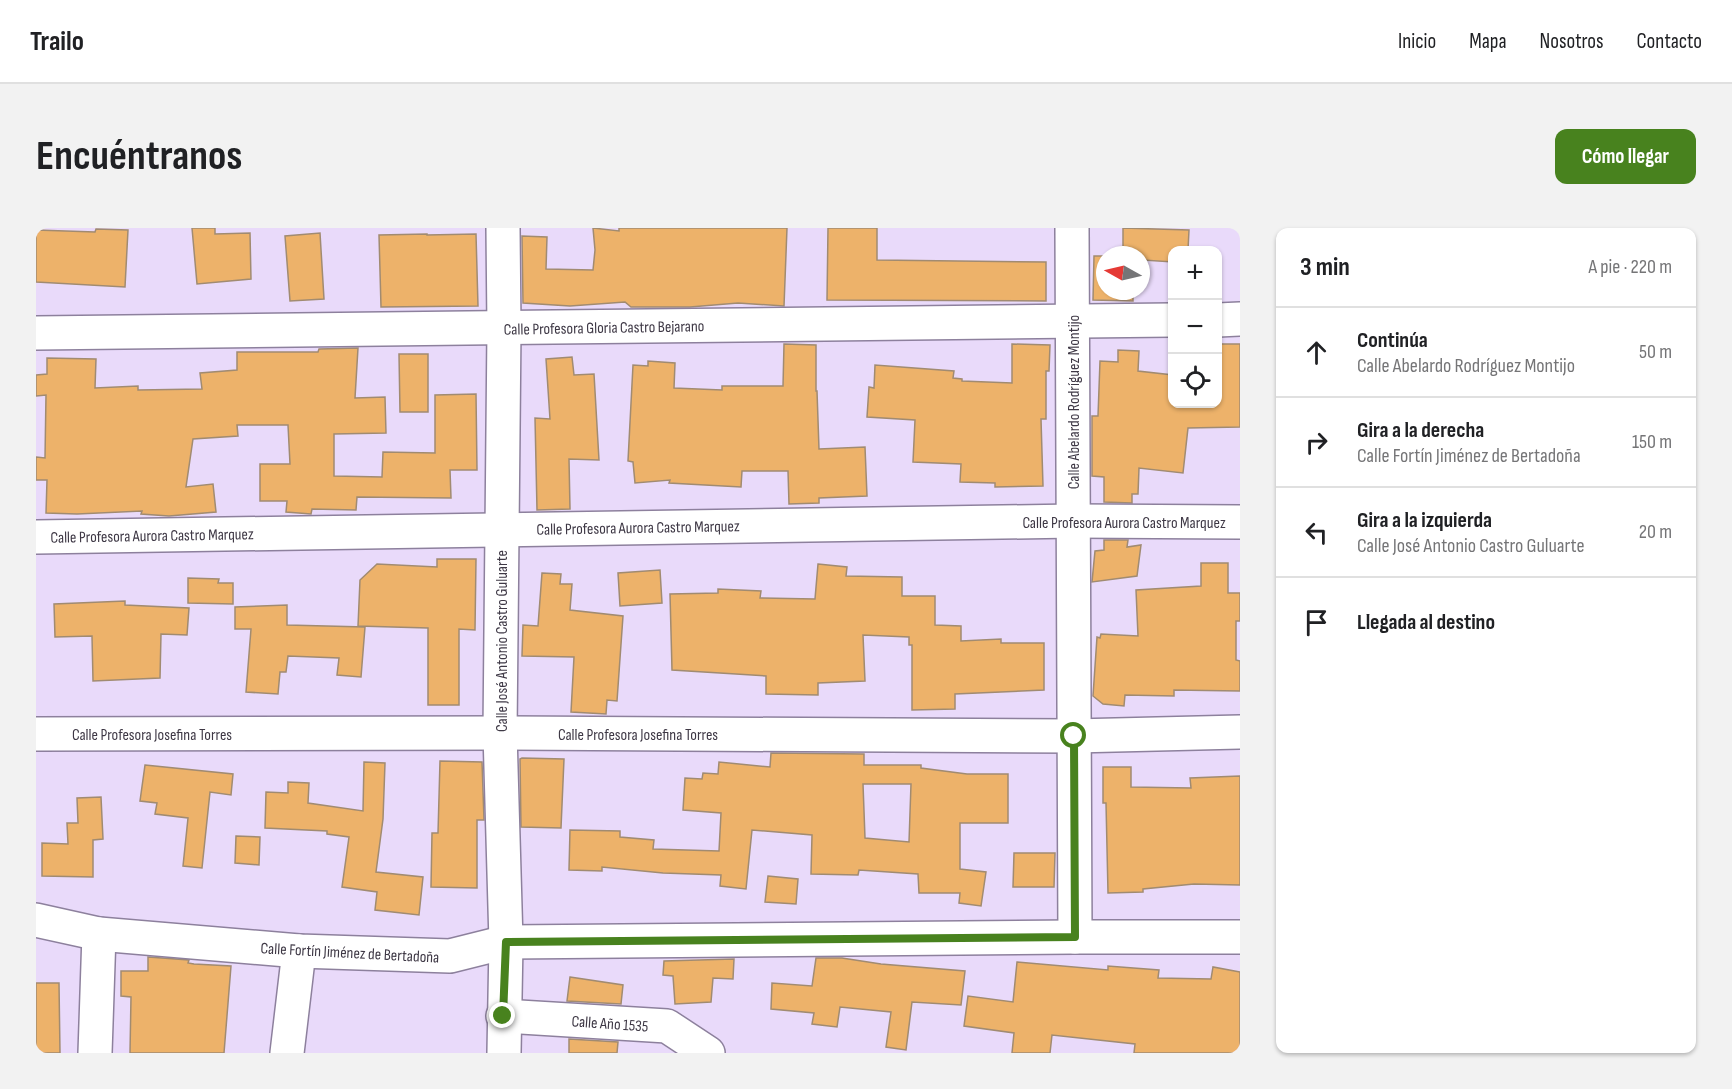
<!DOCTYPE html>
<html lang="es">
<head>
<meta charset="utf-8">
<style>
	:root { --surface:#fff; --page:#f2f2f2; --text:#202124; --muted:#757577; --line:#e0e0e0; --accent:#48821e }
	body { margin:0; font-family:"Sofia Sans Condensed",sans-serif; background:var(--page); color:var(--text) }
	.controls { position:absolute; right:18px; top:18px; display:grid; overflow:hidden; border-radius:12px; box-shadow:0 2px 4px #0004 }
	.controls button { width:54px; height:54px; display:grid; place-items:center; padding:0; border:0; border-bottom:2px solid var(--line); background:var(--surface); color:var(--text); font:30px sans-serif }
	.compass { position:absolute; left:1060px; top:18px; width:54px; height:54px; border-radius:50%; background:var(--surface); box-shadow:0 2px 4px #0004; rotate:278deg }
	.stop { position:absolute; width:18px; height:18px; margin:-14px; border:4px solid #48821e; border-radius:50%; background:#fff }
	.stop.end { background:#48821e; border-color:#fff; box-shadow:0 2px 6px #0008 }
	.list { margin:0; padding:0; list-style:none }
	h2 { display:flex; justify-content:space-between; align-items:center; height:78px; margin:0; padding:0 24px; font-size:26px }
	h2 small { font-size:20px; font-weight:400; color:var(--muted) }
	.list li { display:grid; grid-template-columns:39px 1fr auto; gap:18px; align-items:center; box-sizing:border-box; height:90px; padding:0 24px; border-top:2px solid var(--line) }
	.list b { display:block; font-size:22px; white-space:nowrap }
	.list p { margin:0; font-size:20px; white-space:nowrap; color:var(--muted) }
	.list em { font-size:20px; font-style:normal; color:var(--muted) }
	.icon { flex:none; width:33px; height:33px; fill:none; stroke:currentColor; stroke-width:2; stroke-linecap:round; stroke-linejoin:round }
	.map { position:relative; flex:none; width:1204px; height:825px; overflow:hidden; border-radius:12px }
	header { display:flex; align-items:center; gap:36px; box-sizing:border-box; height:84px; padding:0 30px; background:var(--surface); border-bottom:2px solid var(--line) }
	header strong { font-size:28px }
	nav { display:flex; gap:33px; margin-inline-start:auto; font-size:21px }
	.intro { display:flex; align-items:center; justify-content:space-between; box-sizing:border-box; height:144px; padding:0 36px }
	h1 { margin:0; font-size:42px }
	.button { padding:15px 27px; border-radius:12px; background:var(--accent); color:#fff; font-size:21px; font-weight:700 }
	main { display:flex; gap:36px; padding:0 36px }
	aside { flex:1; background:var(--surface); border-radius:12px; box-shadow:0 2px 4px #0004 }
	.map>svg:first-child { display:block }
	.building { fill:#edb26a; stroke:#a18b71; stroke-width:1.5; fill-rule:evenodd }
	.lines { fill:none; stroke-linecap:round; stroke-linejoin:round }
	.minor-casing { stroke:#8d809d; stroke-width:36 }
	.minor { stroke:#fff; stroke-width:33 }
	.route { stroke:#48821e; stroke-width:8 }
	.labels { text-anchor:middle; stroke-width:4.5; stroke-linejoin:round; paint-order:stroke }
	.street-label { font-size:16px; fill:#3e3845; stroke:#fff }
</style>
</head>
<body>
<header>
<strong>Trailo</strong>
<nav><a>Inicio</a><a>Mapa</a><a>Nosotros</a><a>Contacto</a></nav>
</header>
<div class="intro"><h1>Encuéntranos</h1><a class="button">Cómo llegar</a></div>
<main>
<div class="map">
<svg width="1204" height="825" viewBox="0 0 1204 825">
	<rect width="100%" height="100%" fill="#e9dafa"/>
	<g class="building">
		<path d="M156,0H179V6L214,5L215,51L161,56Z"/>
		<path d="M557,0L583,3V0H751L748,78L702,75L654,79H595L589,74L534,78L487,75L486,8L511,9L510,41L557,42L559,22Z"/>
		<path d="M792,0H841V32L1010,34V73L791,72Z"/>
		<path d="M1087,0L1153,2L1152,22H1137V34L1107,32V45H1105V27H1087Z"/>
		<path d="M60,1L92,2L89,59L0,54V2L59,4Z"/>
		<path d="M284,5L288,71L254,73L249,8Z"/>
		<path d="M391,6V7L440,6L442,78L345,79L343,7Z"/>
		<path d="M1058,28H1069V63H1097V73L1057,72Z"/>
		<path d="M748,116L780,117V163H781L783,221L829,219L831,268L783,270V275L753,276L752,243H706L705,259L633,255L634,252L599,255L597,234L592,233L597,137L612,138V133L639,135L638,160L686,162V158H747Z"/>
		<path d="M976,116L1014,117L1013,143H1010V191H1005L1007,258L959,259V255L924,254L925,236L877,234L879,192L831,189L833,159L838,160L839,137L918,143L917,150L926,151V153L976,155Z"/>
		<path d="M1182,116H1204V199L1152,200L1147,245L1103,240L1102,266H1096V275L1068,274V249L1056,248V188H1062L1064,133L1082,134V122L1103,123L1102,143L1137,147V176H1182Z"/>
		<path d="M322,120L319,170L349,169L350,205L298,206V248L346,249L347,224L399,225V167L440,166L441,242H414L415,270L321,269L320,282L276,281L275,286L250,284L251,273H224V236H254L252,197H201L202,208L157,211L150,259L177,256L180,284L133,288L105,286L106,283L41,286L10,285L11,252H0V229L9,230L10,167L0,168V147L11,146V130L60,131L59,160L102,158V162L166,161L164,145L201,142V124H282L283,121Z"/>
		<path d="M363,126H392V184H364Z"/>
		<path d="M536,129L538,147L558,146L563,232L533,231L534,281L501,282L499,190L514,191L510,131Z"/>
		<path d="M1068,312H1092L1091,319L1105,317L1101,348L1056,354L1059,323L1068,322Z"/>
		<path d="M401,331H440L439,402L423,401V477H392V400L322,398L324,352L341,336L401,339Z"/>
		<path d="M1165,335H1192V365H1204V393H1200V432L1204,433V463L1138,462V468L1089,467L1088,478L1067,476L1057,468L1061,409L1064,410L1065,406L1102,408L1100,362L1165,358Z"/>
		<path d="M782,336L811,339L810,348L866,349V368H899V397L925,398V413L965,411V415H1008V462L919,466V481L876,482V417H873V409L827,407L829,453L782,455V467L730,466V448L636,442L634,366L682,365V361L725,363L724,370L779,371Z"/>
		<path d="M624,342L626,375L584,378L582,345Z"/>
		<path d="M506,345L525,346L524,356H536L534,382L587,388L581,473L571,472L570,486L535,484L538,429L486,428L487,397L502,398Z"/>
		<path d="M152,350L183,351L182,355H197V376L152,375Z"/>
		<path d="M89,373V377L153,380L151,407L125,406L124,450L57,453L56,408L19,409L18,376Z"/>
		<path d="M251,377V397L329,399L325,449L301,447L303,430L252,428L250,444H244L242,466L210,464L215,401H199V379Z"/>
		<path d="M735,525L828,526V537H885V540L931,546H972V595H924V641L950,644L945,678L923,675L924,665H883L882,646L823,642L822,647L775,646L776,607L716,602L710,661L684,658L685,647L627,645L566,639V643L533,642L534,602L584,603V609L618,612L617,621L683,623L685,585L647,582L649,550L666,551L667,545L682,546L683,534L734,539ZM827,556H875L873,614L829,610Z"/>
		<path d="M486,530L528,531L525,600L485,599L484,531Z"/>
		<path d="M404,533L446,534L448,592H441V660L395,659L396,605H402Z"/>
		<path d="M328,534L349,535L347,591L340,644L387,649L383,687L339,682L341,664L306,659L313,609L291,606V603L229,600L230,564L252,565V554L273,555L272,575L327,583Z"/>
		<path d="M109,537L197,546L195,567L174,564L166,640L147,638L152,590L119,586L121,575L104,573Z"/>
		<path d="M1067,539H1095V559L1155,560L1154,550L1204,548V657L1158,656L1107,661V664L1072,665L1070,575H1067Z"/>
		<path d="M65,569L67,611L57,612V649L6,648V615L32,616L31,595H42L41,570Z"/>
		<path d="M200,608L224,609L223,637L199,635Z"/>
		<path d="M978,625H1019L1018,659H977Z"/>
		<path d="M732,648L762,651L760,676L729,674Z"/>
		<path d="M112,729L153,732L152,735L158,736L195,738L188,825H94L95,769L85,768V743H112Z"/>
		<path d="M780,730H806L845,736L929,743L925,777L876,774L870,822L850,819L855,784L804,779L801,799L776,796L778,785L735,781L736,755L776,758Z"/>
		<path d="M698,731L697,751L677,750L675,774L639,776L637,748L627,747L628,733Z"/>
		<path d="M981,734L1072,742V738L1123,742L1122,750L1175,751L1177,739L1204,744V825H1098L1099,816L1016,807L1014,825H976L978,805L928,798L932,768L977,774Z"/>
		<path d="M534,749L587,757L585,776L531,773Z"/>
		<path d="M0,755H23L24,825H0Z"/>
		<path d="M533,811L582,814L581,825H533Z"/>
	</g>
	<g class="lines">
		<g class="minor-casing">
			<g id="minor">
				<path d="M467,0L468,100L464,505L470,714L468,825"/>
				<path d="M1036,0L1039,709"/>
				<path d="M1182,92L1204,91"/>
				<path d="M0,105L1136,92"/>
				<path d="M0,309L1038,293L1204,294"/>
				<path d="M0,506L464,505L1038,508L1204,504"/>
				<path d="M0,692L63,706L263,723L414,728L470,714L1039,709H1204"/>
				<path d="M467,788L631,798L672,825"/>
				<path d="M59,825L63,706"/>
				<path d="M251,825L263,723"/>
			</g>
		</g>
		<use href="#minor" class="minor"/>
	</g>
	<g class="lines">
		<path class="route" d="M467,788L470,714L1039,709L1038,508"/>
	</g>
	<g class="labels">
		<g class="street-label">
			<text transform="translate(568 99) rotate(-1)" y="6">Calle Profesora Gloria Castro Bejarano</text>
			<text transform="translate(1037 174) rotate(-90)" y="6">Calle Abelardo Rodríguez Montijo</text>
			<text x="1088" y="300">Calle Profesora Aurora Castro Marquez</text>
			<text transform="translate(602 299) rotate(-1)" y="6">Calle Profesora Aurora Castro Marquez</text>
			<text transform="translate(116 307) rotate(-1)" y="6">Calle Profesora Aurora Castro Marquez</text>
			<text transform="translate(465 413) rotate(-90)" y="6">Calle José Antonio Castro Guluarte</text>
			<text x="116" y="512">Calle Profesora Josefina Torres</text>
			<text x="602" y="512">Calle Profesora Josefina Torres</text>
			<text transform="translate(314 724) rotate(3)" y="6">Calle Fortín Jiménez de Bertadoña</text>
			<text transform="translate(574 795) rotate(4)" y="6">Calle Año 1535</text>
		</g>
	</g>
</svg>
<div class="controls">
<button>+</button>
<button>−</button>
<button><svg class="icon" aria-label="locate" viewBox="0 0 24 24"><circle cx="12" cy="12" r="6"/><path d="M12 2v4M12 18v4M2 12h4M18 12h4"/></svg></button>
</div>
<svg class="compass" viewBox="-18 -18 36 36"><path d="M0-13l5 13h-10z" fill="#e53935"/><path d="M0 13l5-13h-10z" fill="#757577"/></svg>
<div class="stop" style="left:1038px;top:508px"></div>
<div class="stop end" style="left:467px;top:788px"></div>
</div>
<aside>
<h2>3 min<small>A pie · 220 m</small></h2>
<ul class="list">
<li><svg class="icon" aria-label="ahead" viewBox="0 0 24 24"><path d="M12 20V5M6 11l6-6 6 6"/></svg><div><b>Continúa</b><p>Calle Abelardo Rodríguez Montijo</p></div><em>50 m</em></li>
<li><svg class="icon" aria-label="right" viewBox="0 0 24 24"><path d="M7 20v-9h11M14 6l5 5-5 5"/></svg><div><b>Gira a la derecha</b><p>Calle Fortín Jiménez de Bertadoña</p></div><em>150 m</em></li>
<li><svg class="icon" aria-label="left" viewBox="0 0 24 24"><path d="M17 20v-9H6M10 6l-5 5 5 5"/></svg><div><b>Gira a la izquierda</b><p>Calle José Antonio Castro Guluarte</p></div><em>20 m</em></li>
<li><svg class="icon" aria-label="arrive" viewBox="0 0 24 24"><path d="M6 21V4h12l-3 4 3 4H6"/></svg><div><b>Llegada al destino</b></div></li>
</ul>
</aside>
</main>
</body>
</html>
